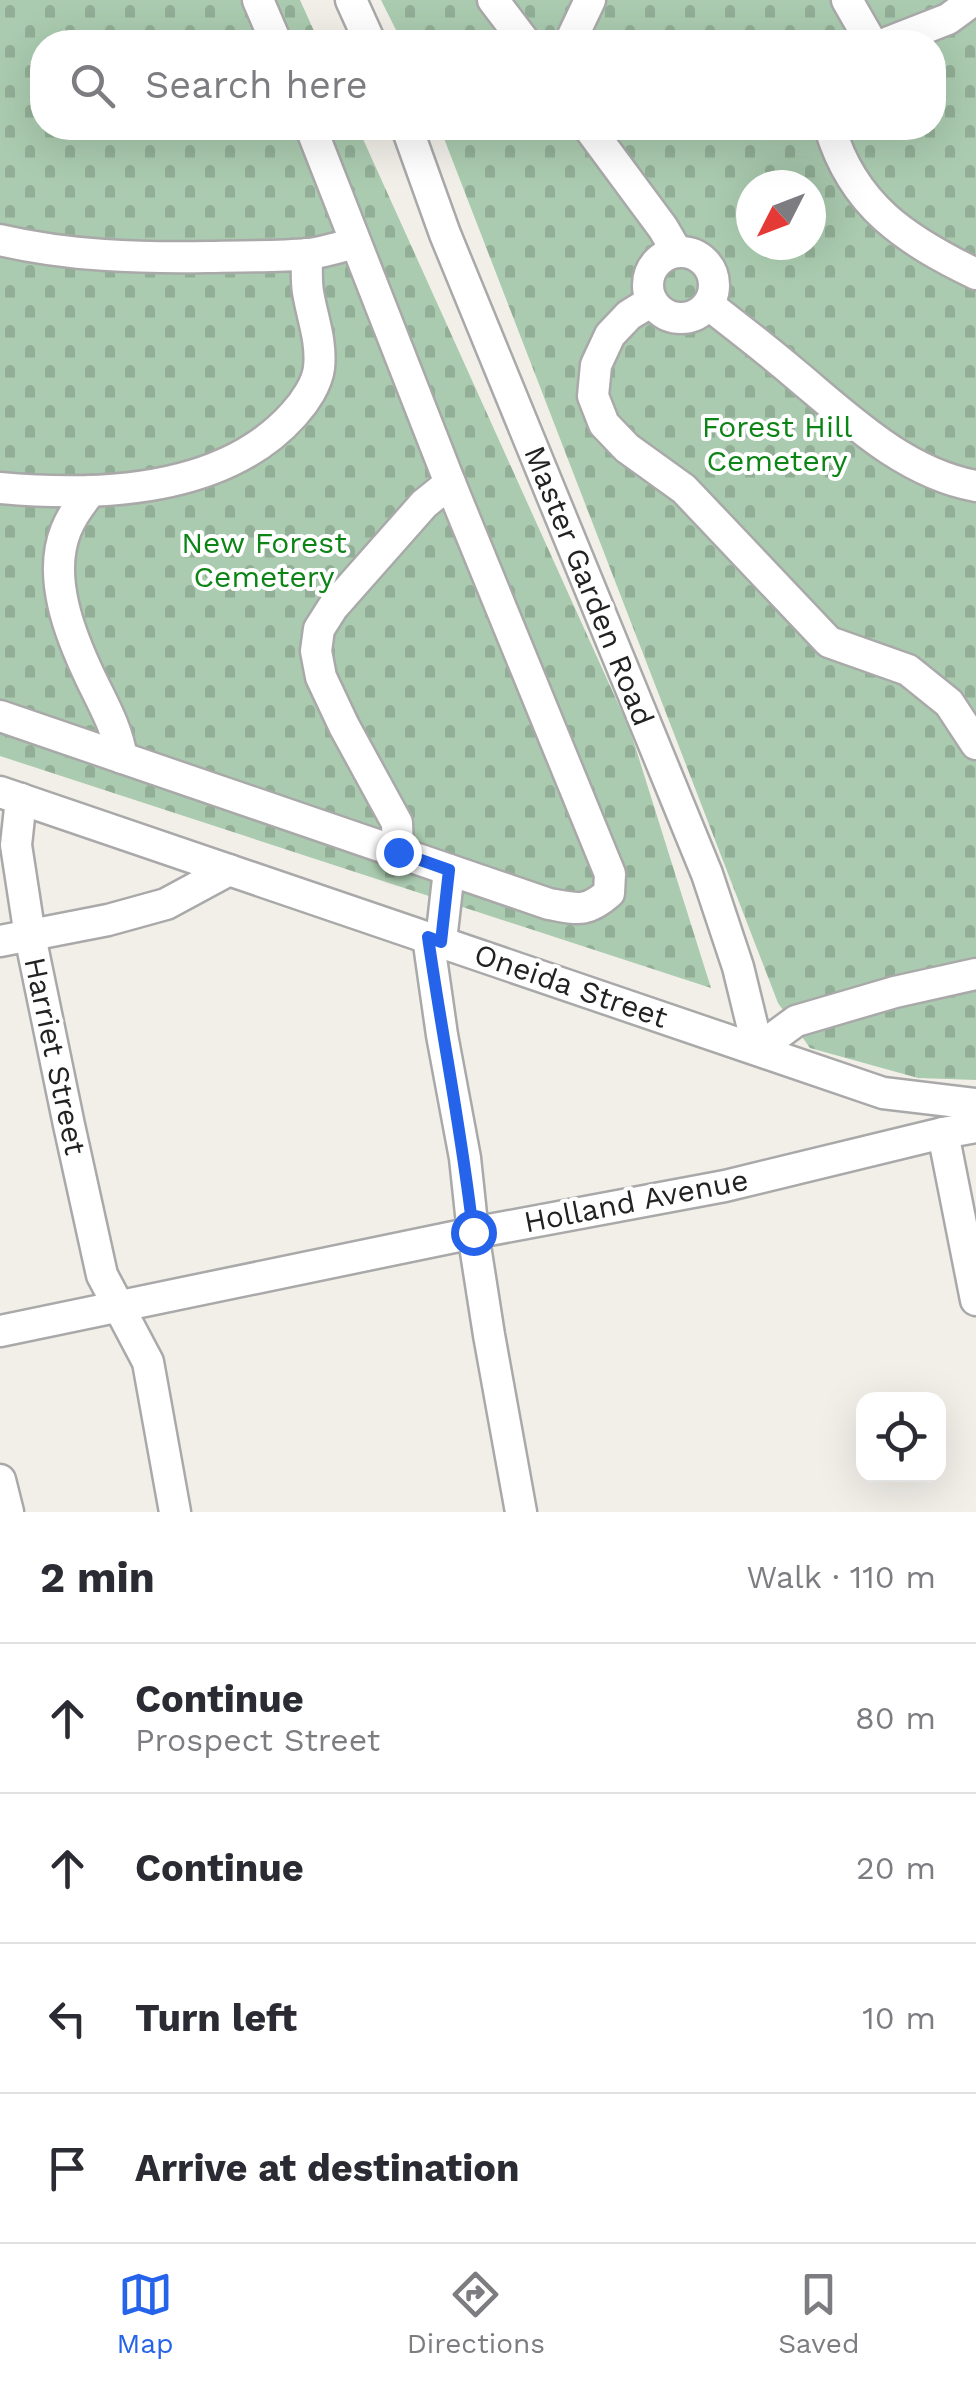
<!DOCTYPE html>
<html lang="en">
<head>
<meta charset="utf-8">
<style>
	:root { --surface:#fff; --page:#f7f7f7; --text:#2b2b33; --muted:#7c7c81; --line:#e1e1e2; --accent:#2563eb }
	body { margin:0; font-family:"Work Sans",sans-serif; background:var(--page); color:var(--text) }
	.controls { position:absolute; right:30px; bottom:30px; display:grid; overflow:hidden; border-radius:20px; box-shadow:0 10px 40px #0002 }
	.controls button { width:90px; height:90px; display:grid; place-items:center; padding:0; border:0; border-bottom:2px solid var(--line); background:var(--surface); color:var(--text); font:50px sans-serif }
	.compass { position:absolute; left:736px; top:170px; width:90px; height:90px; border-radius:50%; background:var(--surface); box-shadow:0 10px 40px #0002; rotate:228deg }
	.stop { position:absolute; width:30px; height:30px; margin:-22px; border:8px solid #2563eb; border-radius:50%; background:#fff }
	.stop.end { background:#2563eb; border-color:#fff; box-shadow:0 2px 10px #0008 }
	.list { margin:0; padding:0; list-style:none }
	h2 { display:flex; justify-content:space-between; align-items:center; height:130px; margin:0; padding:0 40px; font-size:42px }
	h2 small { font-size:32px; font-weight:400; color:var(--muted) }
	.list li { display:grid; grid-template-columns:65px 1fr auto; gap:30px; align-items:center; box-sizing:border-box; height:150px; padding:0 40px; border-top:2px solid var(--line) }
	.list b { display:block; font-size:38px; white-space:nowrap }
	.list p { margin:0; font-size:32px; white-space:nowrap; color:var(--muted) }
	.list em { font-size:32px; font-style:normal; color:var(--muted) }
	.icon { flex:none; width:55px; height:55px; fill:none; stroke:currentColor; stroke-width:2; stroke-linecap:round; stroke-linejoin:round }
	.map { position:relative; flex:none; width:976px; height:1512px; overflow:hidden }
	.search { position:absolute; background:var(--surface); box-shadow:0 10px 40px #0002; left:30px; right:30px; top:30px; height:110px; display:flex; align-items:center; gap:25px; box-sizing:border-box; padding:0 35px; border-radius:40px; color:var(--muted); font-size:38px }
	.sheet { height:730px; background:var(--surface) }
	nav { display:flex; justify-content:space-around; align-items:center; box-sizing:border-box; height:140px; border-top:2px solid var(--line); background:var(--surface); font-size:28px; color:var(--muted) }
	nav a { display:grid; justify-items:center; gap:5px }
	nav .on { color:var(--accent) }
	.map>svg:first-child { display:block }
	.cemetery { fill:url(#cemetery-stones); fill-rule:evenodd }
	.lines { fill:none; stroke-linecap:round; stroke-linejoin:round }
	.minor-casing { stroke:#a9a9a9; stroke-width:35 }
	.minor { stroke:#fff; stroke-width:30 }
	.route { stroke:#2563eb; stroke-width:12 }
	.labels { text-anchor:middle; stroke-width:8; stroke-linejoin:round; paint-order:stroke }
	.park-label { font-size:30px; fill:#0c8416; stroke:#fff }
	.street-label { font-size:30px; fill:#222; stroke:#fff }
</style>
</head>
<body>
<div class="map">
<svg width="976" height="1512" viewBox="0 0 976 1512">
	<defs>
		<pattern id="cemetery-stones" width="16" height="16" patternUnits="userSpaceOnUse" patternTransform="scale(2.5)"><rect width="16" height="16" fill="#aacbaf"/><path d="M2 7V4a2 2 0 0 1 4 0v3zM10 15v-3a2 2 0 0 1 4 0v3z" fill="#92ae96"/></pattern>
	</defs>
	<rect width="100%" height="100%" fill="#f2efe9"/>
	<g class="cemetery">
		<path d="M0,0H300L319,42H42V128H358L630,730L711,988L0,756Z"/>
		<path d="M381,0H976V1080L918,1078L810,1048L778,1003L440,128H934V42H402ZM751,185H811V245H751Z"/>
	</g>
	<g class="lines">
		<g class="minor-casing">
			<g id="minor">
				<path d="M258,0L276,42"/>
				<path d="M351,0L370,42"/>
				<path d="M493,0L525,42"/>
				<path d="M847,0L871,42"/>
				<path d="M570,42L590,0"/>
				<path d="M889,42L948,19L974,0"/>
				<path d="M407,128L445,234L707,874L738,967L758,1049L796,1021L895,992L976,974"/>
				<path d="M589,128L663,228L677,252"/>
				<path d="M830,128C853,206 906,240 976,274"/>
				<path d="M0,240C69,256 138,258 208,257C242,256 276,257 309,254C324,252 340,247 355,243"/>
				<circle cx="681" cy="285" r="33"/>
				<path d="M652,301L629,315L610,335L596,365L593,396L604,424L627,448L684,489L829,642L908,670L949,703L976,744"/>
				<path d="M709,305C737,327 766,349 794,373C848,418 904,473 976,486"/>
				<path d="M0,488C98,497 224,493 294,414C305,402 317,384 319,368C322,341 312,317 308,292C306,280 307,266 307,254"/>
				<path d="M91,491C81,503 72,515 66,530C47,577 70,635 91,679C104,706 117,728 122,758"/>
				<path d="M0,716L549,904C578,909 586,913 609,893L610,874L450,483L311,128"/>
				<path d="M0,792L883,1093L976,1104"/>
				<path d="M21,799L16,845L30,936L69,1125L102,1275L148,1362L175,1512"/>
				<path d="M398,852L397,823L344,726L321,677L316,651L319,629L333,607L424,504L450,483"/>
				<path d="M428,937L442,1035L465,1158L473,1233L489,1335L521,1512"/>
				<path d="M0,941L108,920L166,904L229,870"/>
				<path d="M441,941L449,870"/>
				<path d="M943,1133L976,1300"/>
				<path d="M0,1331L473,1233L725,1186L943,1133L976,1127"/>
				<path d="M0,1480L8,1512"/>
			</g>
		</g>
		<use href="#minor" class="minor"/>
	</g>
	<g class="lines">
		<path class="route" d="M398,852L449,870L441,942L428,937C442,1036 462,1133 473,1232"/>
	</g>
	<g class="labels">
		<g class="park-label">
			<text x="777" y="437">Forest Hill<tspan x="777" dy="34">Cemetery</tspan></text>
			<text x="264" y="553">New Forest<tspan x="264" dy="34">Cemetery</tspan></text>
		</g>
		<g class="street-label">
			<text transform="translate(589 586) rotate(68)" y="10">Master Garden Road</text>
			<text transform="translate(571 986) rotate(19)" y="10">Oneida Street</text>
			<text transform="translate(55 1056) rotate(78)" y="10">Harriet Street</text>
			<text transform="translate(636 1201) rotate(-11)" y="10">Holland Avenue</text>
		</g>
	</g>
</svg>
<div class="controls">
<button><svg class="icon" aria-label="locate" viewBox="0 0 24 24"><circle cx="12" cy="12" r="6"/><path d="M12 2v4M12 18v4M2 12h4M18 12h4"/></svg></button>
</div>
<svg class="compass" viewBox="-18 -18 36 36"><path d="M0-13l5 13h-10z" fill="#e53935"/><path d="M0 13l5-13h-10z" fill="#7c7c81"/></svg>
<div class="stop" style="left:473px;top:1232px"></div>
<div class="stop end" style="left:398px;top:852px"></div>
<div class="search"><svg class="icon" aria-label="search" viewBox="0 0 24 24"><circle cx="10" cy="10" r="6"/><path d="M15 15l6 6"/></svg>Search here</div>
</div>
<section class="sheet">
<h2>2 min<small>Walk · 110 m</small></h2>
<ul class="list">
<li><svg class="icon" aria-label="ahead" viewBox="0 0 24 24"><path d="M12 20V5M6 11l6-6 6 6"/></svg><div><b>Continue</b><p>Prospect Street</p></div><em>80 m</em></li>
<li><svg class="icon" aria-label="ahead" viewBox="0 0 24 24"><path d="M12 20V5M6 11l6-6 6 6"/></svg><div><b>Continue</b></div><em>20 m</em></li>
<li><svg class="icon" aria-label="left" viewBox="0 0 24 24"><path d="M17 20v-9H6M10 6l-5 5 5 5"/></svg><div><b>Turn left</b></div><em>10 m</em></li>
<li><svg class="icon" aria-label="arrive" viewBox="0 0 24 24"><path d="M6 21V4h12l-3 4 3 4H6"/></svg><div><b>Arrive at destination</b></div></li>
</ul>
</section>
<nav>
<a class="on"><svg class="icon" aria-label="map" viewBox="0 0 24 24"><path d="M3 6l6-2 6 2 6-2v14l-6 2-6-2-6 2zM9 4v14M15 6v14"/></svg>Map</a>
<a><svg class="icon" aria-label="directions" viewBox="0 0 24 24"><path d="M12 3l9 9-9 9-9-9zM9 14v-3h6M13 9l2 2-2 2"/></svg>Directions</a>
<a><svg class="icon" aria-label="saved" viewBox="0 0 24 24"><path d="M7 4h10v16l-5-4-5 4z"/></svg>Saved</a>
</nav>
</body>
</html>
